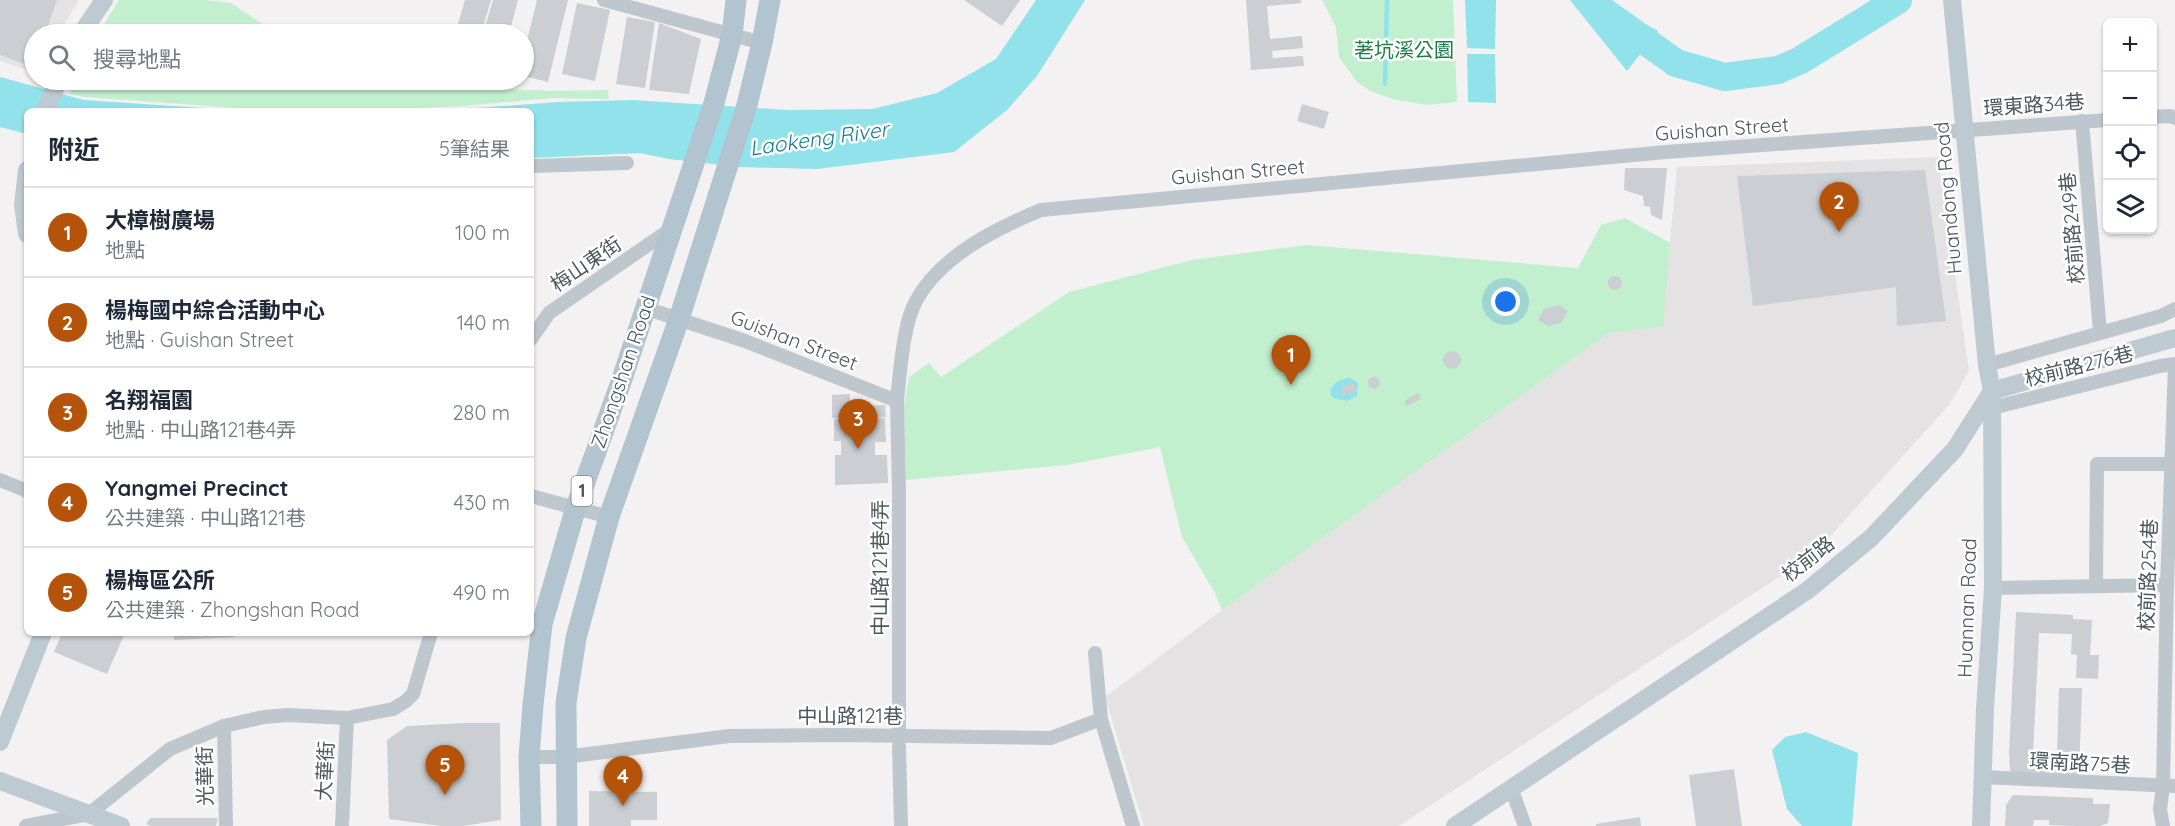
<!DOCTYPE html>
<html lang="zh-TW">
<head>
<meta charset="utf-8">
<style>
	:root { --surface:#fff; --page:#f2f2f3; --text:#1f2937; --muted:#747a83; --line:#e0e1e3; --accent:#b45309 }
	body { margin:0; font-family:Quicksand,"Noto Sans TC",sans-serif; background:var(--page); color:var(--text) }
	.controls { position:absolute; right:18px; top:18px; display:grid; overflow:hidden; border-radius:9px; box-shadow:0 2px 4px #0004 }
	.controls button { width:54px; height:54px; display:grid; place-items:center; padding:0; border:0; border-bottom:2px solid var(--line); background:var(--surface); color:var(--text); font:30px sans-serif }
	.you { position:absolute; left:1506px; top:302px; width:21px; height:21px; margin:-15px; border:4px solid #fff; border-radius:50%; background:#1a73e8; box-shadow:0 0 0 9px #1a73e833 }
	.badge { display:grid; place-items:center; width:39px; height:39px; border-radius:50%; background:var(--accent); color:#fff; font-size:20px; font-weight:700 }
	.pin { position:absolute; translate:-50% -50px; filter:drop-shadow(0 2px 3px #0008) }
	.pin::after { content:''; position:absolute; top:32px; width:21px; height:18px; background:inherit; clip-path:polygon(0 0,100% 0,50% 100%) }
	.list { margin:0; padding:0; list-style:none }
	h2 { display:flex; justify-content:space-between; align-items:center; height:78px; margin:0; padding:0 24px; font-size:26px }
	h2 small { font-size:20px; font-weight:400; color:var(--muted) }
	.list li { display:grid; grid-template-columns:39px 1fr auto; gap:18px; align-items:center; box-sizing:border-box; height:90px; padding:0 24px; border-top:2px solid var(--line) }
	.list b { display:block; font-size:22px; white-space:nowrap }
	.list p { margin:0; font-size:20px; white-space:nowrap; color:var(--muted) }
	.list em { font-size:20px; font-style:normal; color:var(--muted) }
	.icon { flex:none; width:33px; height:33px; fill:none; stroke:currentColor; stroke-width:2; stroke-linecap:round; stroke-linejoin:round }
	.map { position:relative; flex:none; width:2175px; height:826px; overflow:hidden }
	.search { position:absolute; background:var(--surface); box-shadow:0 2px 4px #0004; left:24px; top:24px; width:510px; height:66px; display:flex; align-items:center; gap:15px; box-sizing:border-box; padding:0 21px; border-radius:33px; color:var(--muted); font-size:22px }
	.panel { position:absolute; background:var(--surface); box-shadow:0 2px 4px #0004; left:24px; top:108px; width:510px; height:528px; border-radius:9px }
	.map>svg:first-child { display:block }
	.education { fill:#e4e2e3 }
	.green { fill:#c2efce }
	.water { fill:#91e2ea }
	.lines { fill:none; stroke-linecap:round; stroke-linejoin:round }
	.stream { stroke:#91e2ea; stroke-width:4.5 }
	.river { stroke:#91e2ea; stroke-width:28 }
	.building { fill:#cbcfd3 }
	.street { stroke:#bdc7cd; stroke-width:14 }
	.secondary { stroke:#becad2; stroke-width:18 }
	.primary { stroke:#b2c4cf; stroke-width:21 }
	.labels { text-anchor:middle; stroke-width:5; stroke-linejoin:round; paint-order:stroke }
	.shield { fill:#fff; stroke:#80898e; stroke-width:1.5 }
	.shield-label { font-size:18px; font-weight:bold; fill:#49575e }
	.park-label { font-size:20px; fill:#1a7f42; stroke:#fff }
	.street-label { font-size:20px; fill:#49575e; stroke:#fff }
	.water-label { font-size:21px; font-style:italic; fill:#117f8b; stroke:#fff }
</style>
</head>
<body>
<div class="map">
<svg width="2175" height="826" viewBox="0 0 2175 826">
	<rect width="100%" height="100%" fill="#f3f1f2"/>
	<g class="education">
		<path d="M0,0H79L58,34H34V72L0,61Z"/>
		<path d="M1938,157L1969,371L1949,405L1814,554L1399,826H1144L1105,697L1222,610L1609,333L1662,327L1677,167Z"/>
	</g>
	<g class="green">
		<path d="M119,0H206L231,3L277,34H98Z"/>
		<path d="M1322,0H1453L1457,102L1428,105L1396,100L1372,92L1357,82L1339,57L1336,27Z"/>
		<path d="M76,80H394L415,86L554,91L608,90L609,99L553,98L462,106L341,111L265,110L84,97L70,94Z"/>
		<path d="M1625,218L1670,243L1663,327L1609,333L1222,610L1215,593L1182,537L1160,447L1067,465L906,480L904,406L909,377L929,363L941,377L1069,292L1192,260L1307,245L1578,268L1601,225Z"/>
	</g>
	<g class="water">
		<path d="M1036,0H1085L1037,76L1007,110L954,152L817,169L739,167L669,159L640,153L531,158V111H436L558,102L633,100L788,110L873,109L937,93L996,59Z"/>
		<path d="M1465,0H1496L1495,49L1467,48Z"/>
		<path d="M1570,0H1610L1622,11L1658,31L1627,71Z"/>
		<path d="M1467,54H1495L1496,103L1468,102Z"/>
		<path d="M0,77L84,100L247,111H27V134L0,127Z"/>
		<path d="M1350,378L1358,383L1357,396L1347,401L1333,398L1330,392C1333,382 1340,379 1350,378Z"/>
		<path d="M1806,732L1858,753L1852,826H1802L1787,809L1772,750L1785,737Z"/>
	</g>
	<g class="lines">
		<path class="stream" d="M1385,84L1387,0"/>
		<path class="river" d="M1588,0L1676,63L1725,77L1778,70L1799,61L1898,0"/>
	</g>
	<g class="building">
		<path d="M0,0H57L45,34H34L33,67L0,55Z"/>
		<path d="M465,0H491L481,34H455Z"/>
		<path d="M493,0H518L509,34H483Z"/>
		<path d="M537,0H568L548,82L524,76V53Z"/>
		<path d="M964,0H1020L1002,26Z"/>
		<path d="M1246,0H1301V3L1267,6L1270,39L1302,36L1303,48L1272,51L1273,58L1303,56L1304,66L1251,70Z"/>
		<path d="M577,3L610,10L595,81L562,74Z"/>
		<path d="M627,17L655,22L645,88L616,84Z"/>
		<path d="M659,23L701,39L689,94L649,90Z"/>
		<path d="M471,80H496L494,87Z"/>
		<path d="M1302,104L1329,112L1324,129L1297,121Z"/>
		<path d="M1625,168H1667L1662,220L1651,215L1650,207L1644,206L1643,196L1624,190Z"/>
		<path d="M1925,170L1946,321L1897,326L1896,287L1753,306L1737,176Z"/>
		<circle cx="1615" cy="283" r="7"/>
		<path d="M1559,305L1568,311L1561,323L1548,326L1538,320L1544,309Z"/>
		<circle cx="1452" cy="360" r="9"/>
		<path d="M1374,376L1379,379L1380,385L1375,389L1369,387L1368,380Z"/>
		<path d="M1354,383L1356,392L1342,395L1341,387Z"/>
		<path d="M1418,393L1421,399L1407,406L1404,401Z"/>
		<path d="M850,394V406L885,405L886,417L832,418V395Z"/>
		<path d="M885,418L886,442H875V455H887L888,483L835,485V455H841V441H834V419Z"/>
		<path d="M2016,612L2073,615V619L2092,620L2090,655H2099L2098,679L2076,678L2077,655L2071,654L2072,634L2039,633L2033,753H2057L2059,688H2082L2079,778L2018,777L2010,770L2009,752Z"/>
		<path d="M62,633H125L107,674L54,652Z"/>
		<path d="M173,633H235V637L174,640Z"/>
		<path d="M465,723H500L501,820L463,826H441L389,819L387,740L407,726Z"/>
		<path d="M1734,769L1742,826H1696L1689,775Z"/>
		<path d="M589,791L657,792V820H631V826H589Z"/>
		<path d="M2013,795L2093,798V804H2110L2108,823L2100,826H2074L2049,825V820H2034L2033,826H2005L2006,805Z"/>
		<path d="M1640,817L1641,826H1596V824Z"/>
		<path d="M150,818H218L216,826H151L146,824Z"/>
	</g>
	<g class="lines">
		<g class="street">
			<path d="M604,0L762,43"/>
			<path d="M2152,117L2170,116L2175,118"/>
			<path d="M2082,121L2100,332"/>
			<path d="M531,166L627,163"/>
			<path d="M645,308L745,341L897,401C900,373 903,324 916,301C940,256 997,228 1041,210L1666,152L2108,120"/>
			<path d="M531,339L549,313L671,229"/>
			<path d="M1987,365L2161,316L2175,309"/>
			<path d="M897,401L899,490V736"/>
			<path d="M1992,408L2160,366L2175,364"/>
			<path d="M0,480L27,491"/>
			<path d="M531,496L609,517"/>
			<path d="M2096,586L2097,464H2171"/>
			<path d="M1993,588L2167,585"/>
			<path d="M1101,719L1133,826"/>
			<path d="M224,726L226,826"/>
			<path d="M899,746L901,826"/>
			<path d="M529,757H565L729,736L841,735L1051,738L1101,719L1095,653"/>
			<path d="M1983,777L2175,786"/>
			<path d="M1511,788L1525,826"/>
			<path d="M26,826L89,814L170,749L224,726L264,717L288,715L347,718L393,709L406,701L413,694L431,633"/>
			<path d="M342,826L347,718"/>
			<path d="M2163,826L2160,809L2163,786L2167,585L2175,365"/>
		</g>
		<g class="secondary">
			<path d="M1952,0L1987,365L1992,391L1993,588L1985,708L1981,826"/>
			<path d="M81,34L104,0"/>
			<path d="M45,111L59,80"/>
			<path d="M27,170L23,205L27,234"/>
			<path d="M0,742L43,633"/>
			<path d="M0,781L121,826"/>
			<path d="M1455,826L1808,590L1872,537L1955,449L1992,391L2175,338"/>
		</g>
		<g class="primary">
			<path d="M531,826L529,757L533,705L542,624L576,507L620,385L714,103L732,35L736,0"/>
			<path d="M567,826L566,703L576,638L609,517L679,319L747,105L762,43L770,0"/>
		</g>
	</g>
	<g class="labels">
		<rect class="shield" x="571.5" y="476" width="21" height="30" rx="4.5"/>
		<g class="shield-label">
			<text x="582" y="497">1</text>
		</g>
		<g class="park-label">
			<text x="1404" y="57">荖坑溪公園</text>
		</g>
		<g class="street-label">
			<text transform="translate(2034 105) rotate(-4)" y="7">環東路34巷</text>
			<text transform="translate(1722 129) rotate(-4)" y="7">Guishan Street</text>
			<text transform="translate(1238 172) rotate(-5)" y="7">Guishan Street</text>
			<text transform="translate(1948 198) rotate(-95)" y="7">Huandong Road</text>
			<text transform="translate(2072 228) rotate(-95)" y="7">校前路249巷</text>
			<text transform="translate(586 264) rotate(-34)" y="7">梅山東街</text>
			<text transform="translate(794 340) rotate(21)" y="7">Guishan Street</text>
			<text transform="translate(2079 366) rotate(-14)" y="7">校前路276巷</text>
			<text transform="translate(623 372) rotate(-71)" y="7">Zhongshan Road</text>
			<text transform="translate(1808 559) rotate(-38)" y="7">校前路</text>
			<text transform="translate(880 568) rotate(-90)" y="7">中山路121巷4弄</text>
			<text transform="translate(2148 575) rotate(-88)" y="7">校前路254巷</text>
			<text transform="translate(1967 608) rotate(-88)" y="7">Huannan Road</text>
			<text x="850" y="723">中山路121巷</text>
			<text transform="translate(2080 763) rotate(3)" y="7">環南路75巷</text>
			<text transform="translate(325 771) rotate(-87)" y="7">大華街</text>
			<text transform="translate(205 776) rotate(-91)" y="7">光華街</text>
		</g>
		<g class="water-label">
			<text transform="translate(819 139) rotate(-8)" y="7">Laokeng River</text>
		</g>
	</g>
</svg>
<div class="controls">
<button>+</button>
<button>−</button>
<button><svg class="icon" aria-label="locate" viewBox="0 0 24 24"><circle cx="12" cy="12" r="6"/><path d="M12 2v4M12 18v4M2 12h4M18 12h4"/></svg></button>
<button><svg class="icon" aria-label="layers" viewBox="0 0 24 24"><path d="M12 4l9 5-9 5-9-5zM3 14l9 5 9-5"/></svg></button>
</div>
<div class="you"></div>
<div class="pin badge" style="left:1291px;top:385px">1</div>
<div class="pin badge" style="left:1839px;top:232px">2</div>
<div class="pin badge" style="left:858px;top:449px">3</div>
<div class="pin badge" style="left:623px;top:806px">4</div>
<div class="pin badge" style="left:445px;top:795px">5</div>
<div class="search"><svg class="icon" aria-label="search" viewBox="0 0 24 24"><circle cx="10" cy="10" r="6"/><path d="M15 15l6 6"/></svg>搜尋地點</div>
<section class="panel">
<h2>附近<small>5筆結果</small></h2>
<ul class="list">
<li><span class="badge">1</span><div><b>大樟樹廣場</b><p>地點</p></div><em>100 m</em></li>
<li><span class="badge">2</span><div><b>楊梅國中綜合活動中心</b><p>地點 · Guishan Street</p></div><em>140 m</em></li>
<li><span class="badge">3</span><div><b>名翔福園</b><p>地點 · 中山路121巷4弄</p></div><em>280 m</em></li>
<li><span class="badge">4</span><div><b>Yangmei Precinct</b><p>公共建築 · 中山路121巷</p></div><em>430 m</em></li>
<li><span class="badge">5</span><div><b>楊梅區公所</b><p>公共建築 · Zhongshan Road</p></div><em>490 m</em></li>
</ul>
</section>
</div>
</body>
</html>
